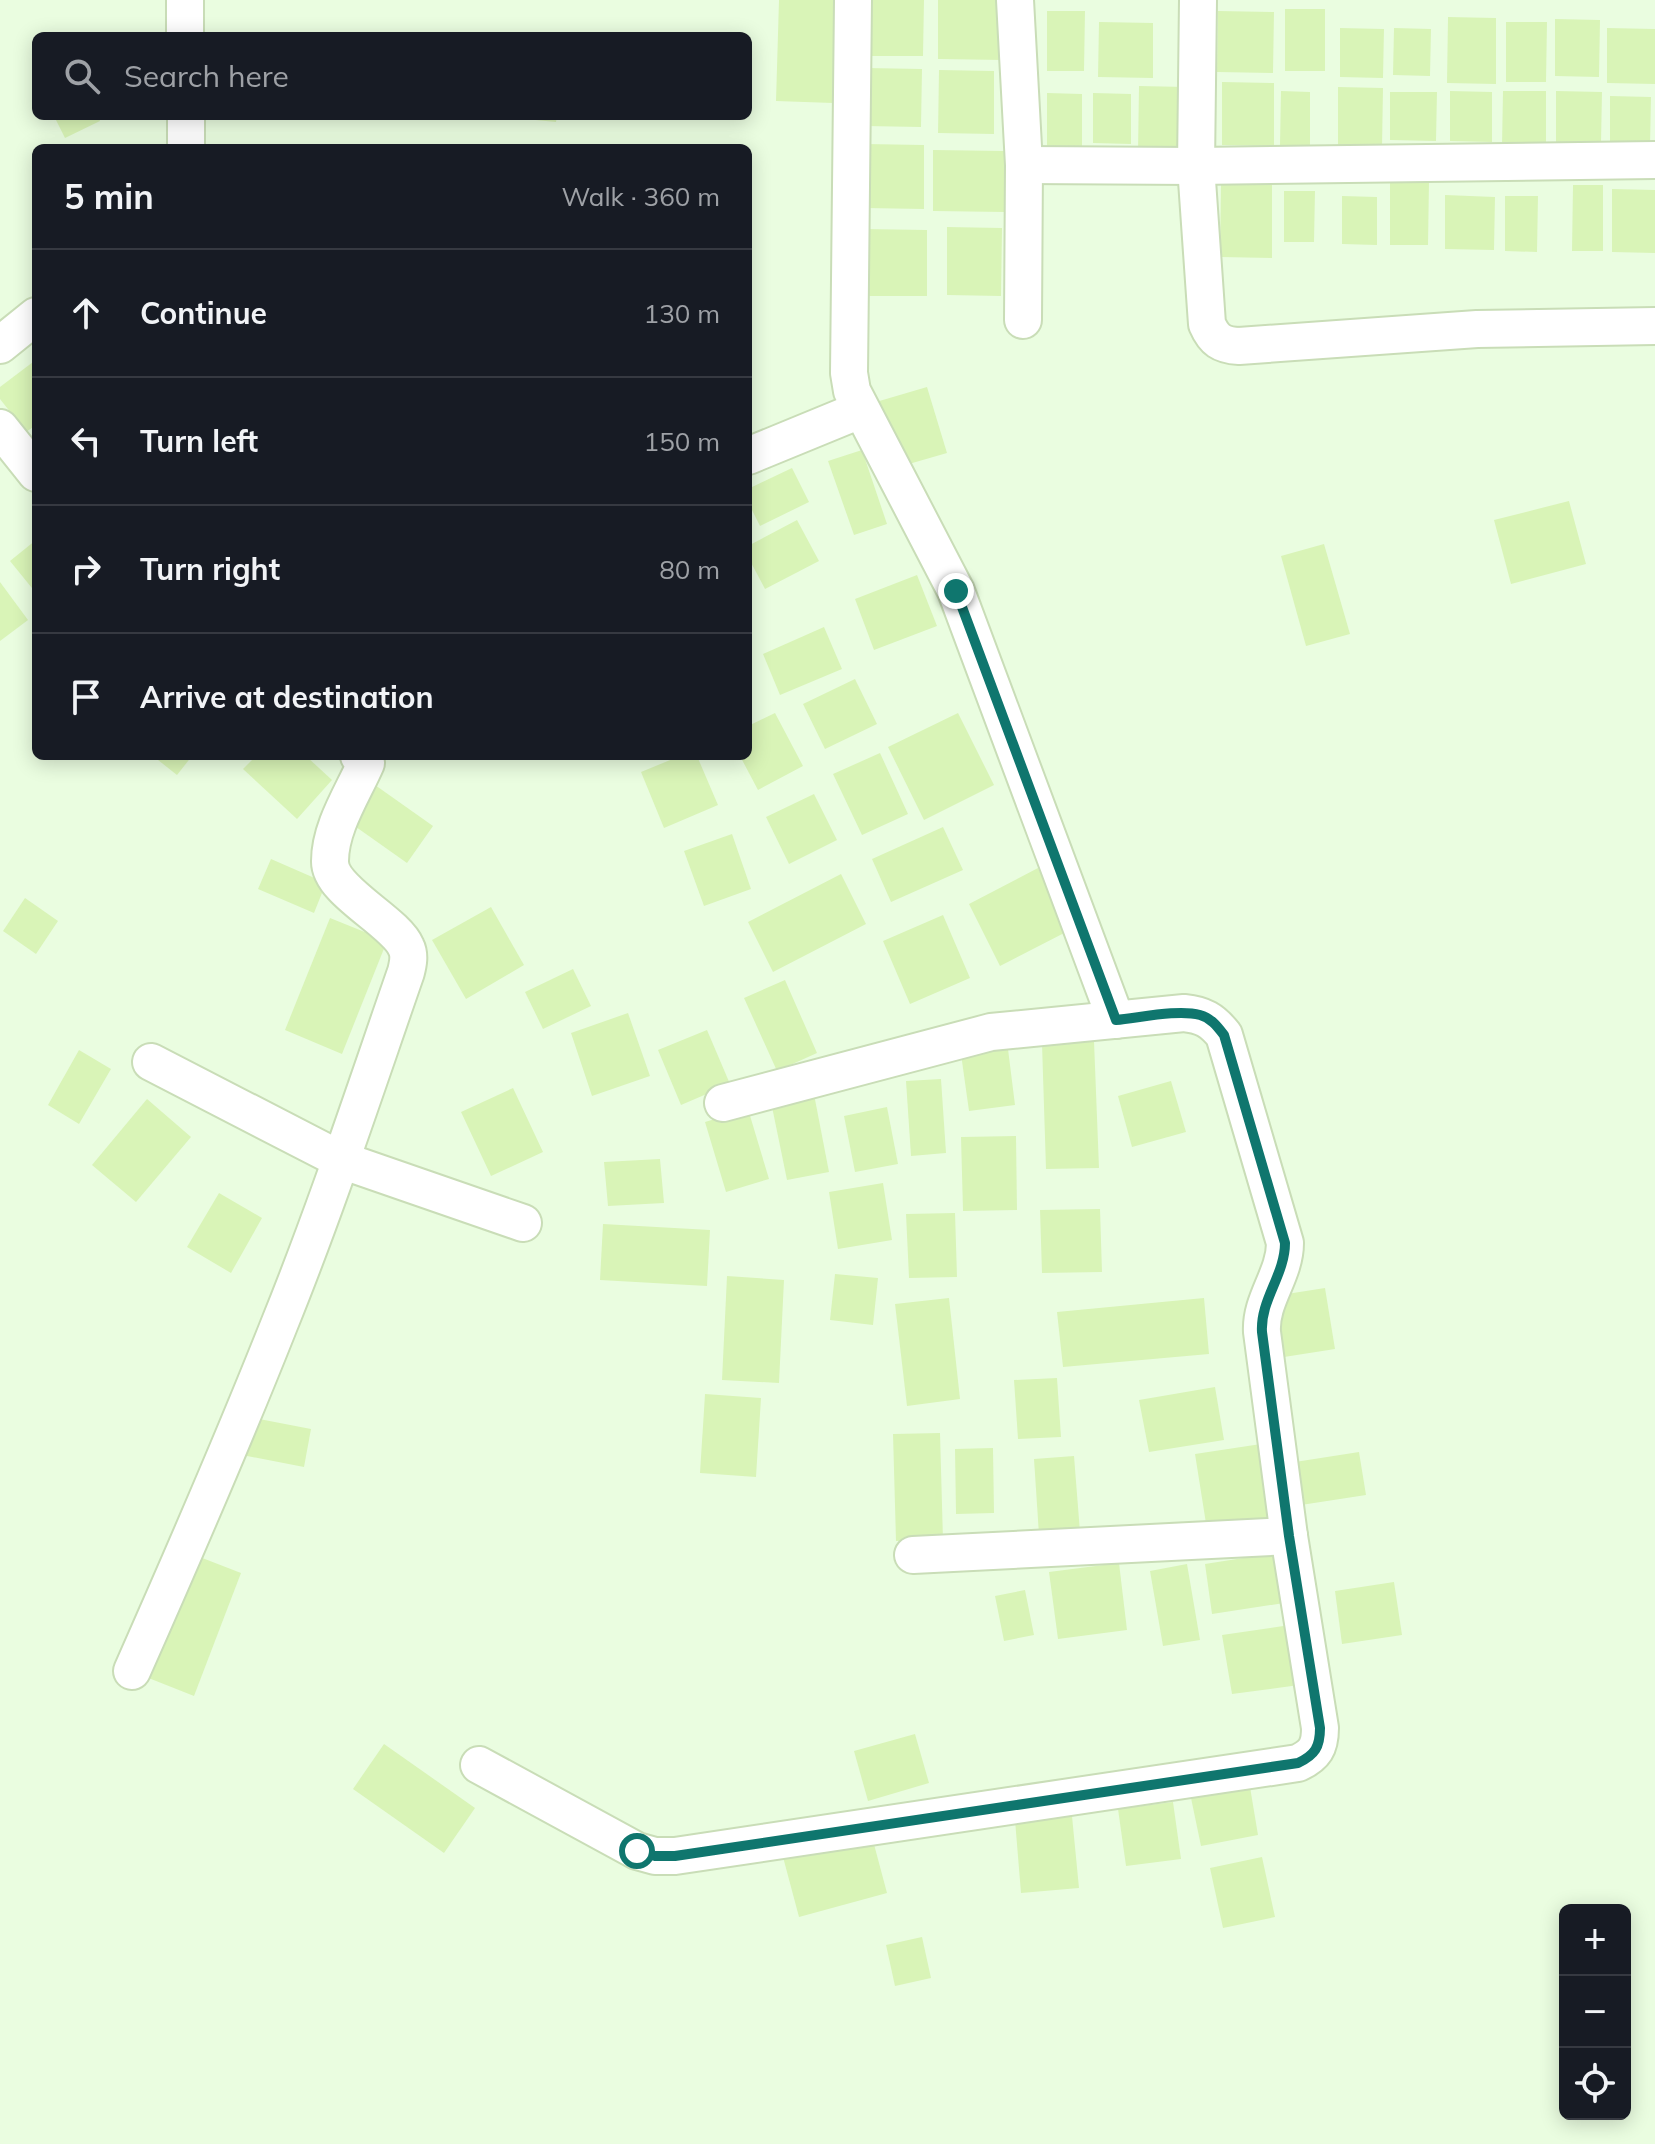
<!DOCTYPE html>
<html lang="en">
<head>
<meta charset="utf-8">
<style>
	:root { --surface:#171b24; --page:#242831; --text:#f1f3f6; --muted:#9ea1a6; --line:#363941 }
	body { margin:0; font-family:Mulish,sans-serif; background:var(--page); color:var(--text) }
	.controls { position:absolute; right:24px; bottom:24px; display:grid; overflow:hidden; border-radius:12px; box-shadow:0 4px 20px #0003 }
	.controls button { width:72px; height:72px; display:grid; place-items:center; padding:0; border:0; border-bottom:2px solid var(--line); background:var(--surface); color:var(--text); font:40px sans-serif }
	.stop { position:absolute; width:24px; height:24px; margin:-18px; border:6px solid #0f766e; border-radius:50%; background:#fff }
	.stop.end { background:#0f766e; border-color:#fff; box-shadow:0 2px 8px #0008 }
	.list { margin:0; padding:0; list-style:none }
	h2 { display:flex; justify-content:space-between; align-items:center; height:104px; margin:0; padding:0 32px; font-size:34px }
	h2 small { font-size:26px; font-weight:400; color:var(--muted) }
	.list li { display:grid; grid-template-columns:52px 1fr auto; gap:24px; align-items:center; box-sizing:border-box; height:128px; padding:0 32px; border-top:2px solid var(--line) }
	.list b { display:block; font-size:30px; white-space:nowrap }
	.list em { font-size:26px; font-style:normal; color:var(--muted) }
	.icon { flex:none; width:44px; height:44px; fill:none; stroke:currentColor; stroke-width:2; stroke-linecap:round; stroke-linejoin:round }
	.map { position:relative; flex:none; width:1655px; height:2144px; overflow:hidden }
	.search { position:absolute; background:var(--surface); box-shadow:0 4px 20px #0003; left:32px; top:32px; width:720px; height:88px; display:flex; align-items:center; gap:20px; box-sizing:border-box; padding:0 28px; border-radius:12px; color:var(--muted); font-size:30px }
	.panel { position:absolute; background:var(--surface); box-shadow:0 4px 20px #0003; left:32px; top:144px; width:720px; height:616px; border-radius:12px }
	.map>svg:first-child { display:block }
	.building { fill:#d9f4b7 }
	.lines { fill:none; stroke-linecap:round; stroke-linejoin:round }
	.minor-casing { stroke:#c9ddb7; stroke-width:40 }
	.minor { stroke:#fff; stroke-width:36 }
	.route { stroke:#0f766e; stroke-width:10 }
</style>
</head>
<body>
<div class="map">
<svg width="1655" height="2144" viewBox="0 0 1655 2144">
	<rect width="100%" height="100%" fill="#eafde0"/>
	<g class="building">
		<path d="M779,0H835L833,103L776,101Z"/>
		<path d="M865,0H924L923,56H864Z"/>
		<path d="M938,0H1004L1003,60L938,59Z"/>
		<rect x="1285" y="9" width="40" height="62"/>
		<path d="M1047,11H1085L1084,71H1047Z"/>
		<path d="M1218,11L1274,12L1273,73L1217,72Z"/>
		<path d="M1448,17L1496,18V84L1447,83Z"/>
		<path d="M1555,19L1600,20L1599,77L1555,76Z"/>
		<path d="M1099,22L1153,23V78L1098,77Z"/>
		<path d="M1506,22H1547L1546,82H1506Z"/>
		<path d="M1340,28L1384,29L1383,78L1340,77Z"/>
		<path d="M1394,28L1431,29L1430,76L1393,75Z"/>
		<path d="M1607,28L1655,29V84L1607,83Z"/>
		<path d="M866,68L922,69L921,127L865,126Z"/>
		<path d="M939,70L994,71V134L938,133Z"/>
		<path d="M1222,82L1274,83V146L1222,145Z"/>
		<path d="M1139,86L1186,87L1185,152H1138Z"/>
		<path d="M1338,87L1383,88L1382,148L1338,147Z"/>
		<path d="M1281,91L1310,92V146L1280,145Z"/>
		<path d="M1450,91L1492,92V142L1450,141Z"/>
		<path d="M1503,91H1546V146H1502Z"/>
		<path d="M1556,91L1602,92L1601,143H1556Z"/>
		<path d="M1390,92H1437L1436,141L1390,140Z"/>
		<path d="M1047,93L1082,94V148L1047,147Z"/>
		<path d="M1093,93L1131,94V144L1093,143Z"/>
		<path d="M1610,96L1651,97L1650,146H1610Z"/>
		<path d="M54,116H98L100,121L65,138Z"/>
		<path d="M516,116H557L556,122L515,118Z"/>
		<path d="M865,144L924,145V209L865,208Z"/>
		<path d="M933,150L1005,151V212L933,211Z"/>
		<path d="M1390,180L1429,181L1428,245H1390Z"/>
		<path d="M1221,182L1272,183V258L1220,257Z"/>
		<path d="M1573,185H1603V251H1572Z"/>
		<path d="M1612,189L1655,190V253L1612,252Z"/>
		<path d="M1284,191H1315L1314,242H1284Z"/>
		<path d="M1445,195L1495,197L1494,250L1445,249Z"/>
		<path d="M1342,196L1377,197V245L1342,244Z"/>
		<path d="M1505,196H1538L1537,252L1505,251Z"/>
		<path d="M947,227L1002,228L1001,296L947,295Z"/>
		<path d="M863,229L927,230V296H863Z"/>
		<path d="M33,362L36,366V425L26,432L0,399V387Z"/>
		<path d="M927,387L947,453L895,468L876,402Z"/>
		<path d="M862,450L887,524L854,535L828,461Z"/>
		<path d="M792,468L809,502L760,526L748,502V489Z"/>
		<path d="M1569,501L1586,564L1511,584L1494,520Z"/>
		<path d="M797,520L819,561L765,589L748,557V546Z"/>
		<path d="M36,540V593L10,561Z"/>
		<path d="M1324,544L1350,634L1306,646L1281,556Z"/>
		<path d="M917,575L937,626L874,650L855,599Z"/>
		<path d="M0,582L28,620L0,641Z"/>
		<path d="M824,627L842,669L780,695L763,654Z"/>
		<path d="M855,679L877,724L825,749L803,704Z"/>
		<path d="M775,713L803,766L758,790L740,756H748V726Z"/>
		<path d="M958,713L994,785L924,820L888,747Z"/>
		<path d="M880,753L908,814L862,835L833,774Z"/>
		<path d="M153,756H192L177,775Z"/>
		<path d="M256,756H306L332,780L297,819L243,769Z"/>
		<path d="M680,756H697L718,805L664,828L641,772Z"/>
		<path d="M375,785L433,826L407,863L349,822Z"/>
		<path d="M814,794L837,840L789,864L766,817Z"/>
		<path d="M943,827L963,870L891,902L872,859Z"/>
		<path d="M732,834L751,889L704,906L684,851Z"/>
		<path d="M271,859L326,883L314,913L258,889Z"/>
		<path d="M1038,868L1070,930L1000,966L969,904Z"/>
		<path d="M841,874L866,924L773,972L748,922Z"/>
		<path d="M25,898L58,921L36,954L3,931Z"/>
		<path d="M491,907L524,965L466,999L432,940Z"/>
		<path d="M943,915L970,978L910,1004L883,941Z"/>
		<path d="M330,918L387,941L342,1054L285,1030Z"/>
		<path d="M573,969L591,1006L543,1029L525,992Z"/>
		<path d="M785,980L817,1053L777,1071L744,998Z"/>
		<path d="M628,1013L650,1076L592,1096L571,1033Z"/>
		<path d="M707,1030L730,1084L681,1105L658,1050Z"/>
		<path d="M1007,1041L1015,1105L969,1111L960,1047Z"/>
		<path d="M1094,1041L1099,1168L1046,1169L1042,1044Z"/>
		<path d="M79,1050L111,1069L79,1124L48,1105Z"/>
		<path d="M941,1079L946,1153L911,1156L906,1081Z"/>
		<path d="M1171,1081L1186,1132L1132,1147L1118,1096Z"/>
		<path d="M513,1088L543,1152L491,1176L461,1112Z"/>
		<path d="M813,1089L829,1172L787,1180L770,1097Z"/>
		<path d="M147,1099L191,1137L136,1202L92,1165Z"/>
		<path d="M887,1107L898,1164L855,1172L844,1116Z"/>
		<path d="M748,1109L769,1179L726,1192L705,1122Z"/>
		<path d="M1016,1136L1017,1210L963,1211L961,1137Z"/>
		<path d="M660,1159L664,1203L608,1206L604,1162Z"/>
		<path d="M883,1183L892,1240L838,1249L829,1192Z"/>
		<path d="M219,1193L262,1218L231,1273L187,1247Z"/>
		<path d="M1100,1209L1102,1272L1042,1273L1040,1210Z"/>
		<path d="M955,1213L957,1277L909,1278L906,1214Z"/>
		<path d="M603,1224L710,1230L707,1286L600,1280Z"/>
		<path d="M835,1274L878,1278L873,1325L830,1320Z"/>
		<path d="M727,1276L784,1280L779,1383L722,1380Z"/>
		<path d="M1325,1288L1335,1349L1284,1357L1274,1296Z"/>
		<path d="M949,1298L960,1399L907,1406L895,1304Z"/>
		<path d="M1204,1298L1209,1354L1063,1367L1057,1312Z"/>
		<path d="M1057,1378L1061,1437L1018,1439L1014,1380Z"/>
		<path d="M1215,1387L1224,1440L1149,1452L1139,1400Z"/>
		<path d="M705,1394L761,1398L756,1477L700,1473Z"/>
		<path d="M249,1417L311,1429L304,1467L242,1455Z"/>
		<path d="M940,1433L943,1540L896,1541L893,1434Z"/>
		<path d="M1261,1444L1273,1526L1208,1536L1195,1454Z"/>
		<path d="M993,1448L994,1513L956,1514L955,1449Z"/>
		<path d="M1359,1452L1366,1495L1301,1505L1295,1462Z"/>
		<path d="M1074,1456L1080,1532L1039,1535L1034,1459Z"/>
		<path d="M1276,1553L1284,1603L1212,1614L1205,1564Z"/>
		<path d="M192,1554L241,1573L194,1696L146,1677Z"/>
		<path d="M1119,1563L1127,1630L1058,1639L1049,1572Z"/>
		<path d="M1187,1564L1200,1640L1163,1646L1150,1571Z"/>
		<path d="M1394,1582L1402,1635L1342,1644L1335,1591Z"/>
		<path d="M1025,1590L1034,1635L1004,1641L995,1596Z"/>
		<path d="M1290,1625L1299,1685L1232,1694L1222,1635Z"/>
		<path d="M915,1734L929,1783L868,1801L854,1751Z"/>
		<path d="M384,1744L475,1808L444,1853L353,1789Z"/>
		<path d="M1250,1787L1258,1835L1201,1846L1191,1798Z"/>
		<path d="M1173,1802L1181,1859L1126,1866L1118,1809Z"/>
		<path d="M1072,1816L1079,1888L1021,1893L1015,1820Z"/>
		<path d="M871,1833L887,1893L799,1917L783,1857Z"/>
		<path d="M1262,1857L1275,1917L1223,1928L1210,1868Z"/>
		<path d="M922,1937L931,1978L895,1986L886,1945Z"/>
	</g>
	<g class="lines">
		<g class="minor-casing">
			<g id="minor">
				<path d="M185,0V36"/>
				<path d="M853,0L849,373L852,391L956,591L1116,1020"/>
				<path d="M1015,0L1024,165L1023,320"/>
				<path d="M1198,0L1196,166L1207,324C1214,340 1221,345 1239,346L1477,329L1655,326"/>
				<path d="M186,116V148"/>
				<path d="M1024,165L1196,166L1655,160"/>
				<path d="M0,345L36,316"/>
				<path d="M0,428L36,473"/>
				<path d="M748,456L860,410"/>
				<path d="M151,1062L341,1160L523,1223"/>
				<path d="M913,1555L1289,1536"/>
				<path d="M132,1671C183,1556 233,1441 279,1325C326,1209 365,1090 406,972C408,964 410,955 406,947C395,921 329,891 330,861C330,827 353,793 366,763L359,756"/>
				<path d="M479,1765L637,1851L655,1856H675L1298,1763C1315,1755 1320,1747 1320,1728L1289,1536L1262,1332C1260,1300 1285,1275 1285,1243L1224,1035C1212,1020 1203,1015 1184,1013L991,1032L723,1103"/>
			</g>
		</g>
		<use href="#minor" class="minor"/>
	</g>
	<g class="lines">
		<path class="route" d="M637,1851L655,1856H675L1298,1763C1315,1755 1320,1747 1320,1728L1289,1536L1262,1332C1260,1300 1285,1275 1285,1243L1224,1035C1217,1026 1211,1018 1200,1015C1178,1009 1139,1018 1116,1020L956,591"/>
	</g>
</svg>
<div class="controls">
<button>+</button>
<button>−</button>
<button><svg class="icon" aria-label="locate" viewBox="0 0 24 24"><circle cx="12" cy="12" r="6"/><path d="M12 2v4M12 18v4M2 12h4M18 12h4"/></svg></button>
</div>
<div class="stop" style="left:637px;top:1851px"></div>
<div class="stop end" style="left:956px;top:591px"></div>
<div class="search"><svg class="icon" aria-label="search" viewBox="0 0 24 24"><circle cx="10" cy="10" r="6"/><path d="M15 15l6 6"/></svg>Search here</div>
<section class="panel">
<h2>5 min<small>Walk · 360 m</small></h2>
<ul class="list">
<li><svg class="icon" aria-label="ahead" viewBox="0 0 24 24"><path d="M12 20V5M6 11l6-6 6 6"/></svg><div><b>Continue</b></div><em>130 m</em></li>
<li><svg class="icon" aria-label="left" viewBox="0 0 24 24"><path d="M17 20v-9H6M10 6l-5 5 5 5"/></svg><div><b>Turn left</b></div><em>150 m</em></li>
<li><svg class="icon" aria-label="right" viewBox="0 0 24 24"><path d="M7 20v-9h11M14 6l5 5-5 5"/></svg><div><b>Turn right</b></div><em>80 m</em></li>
<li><svg class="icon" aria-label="arrive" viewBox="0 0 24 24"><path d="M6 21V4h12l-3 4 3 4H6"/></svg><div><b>Arrive at destination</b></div></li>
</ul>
</section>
</div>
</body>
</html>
